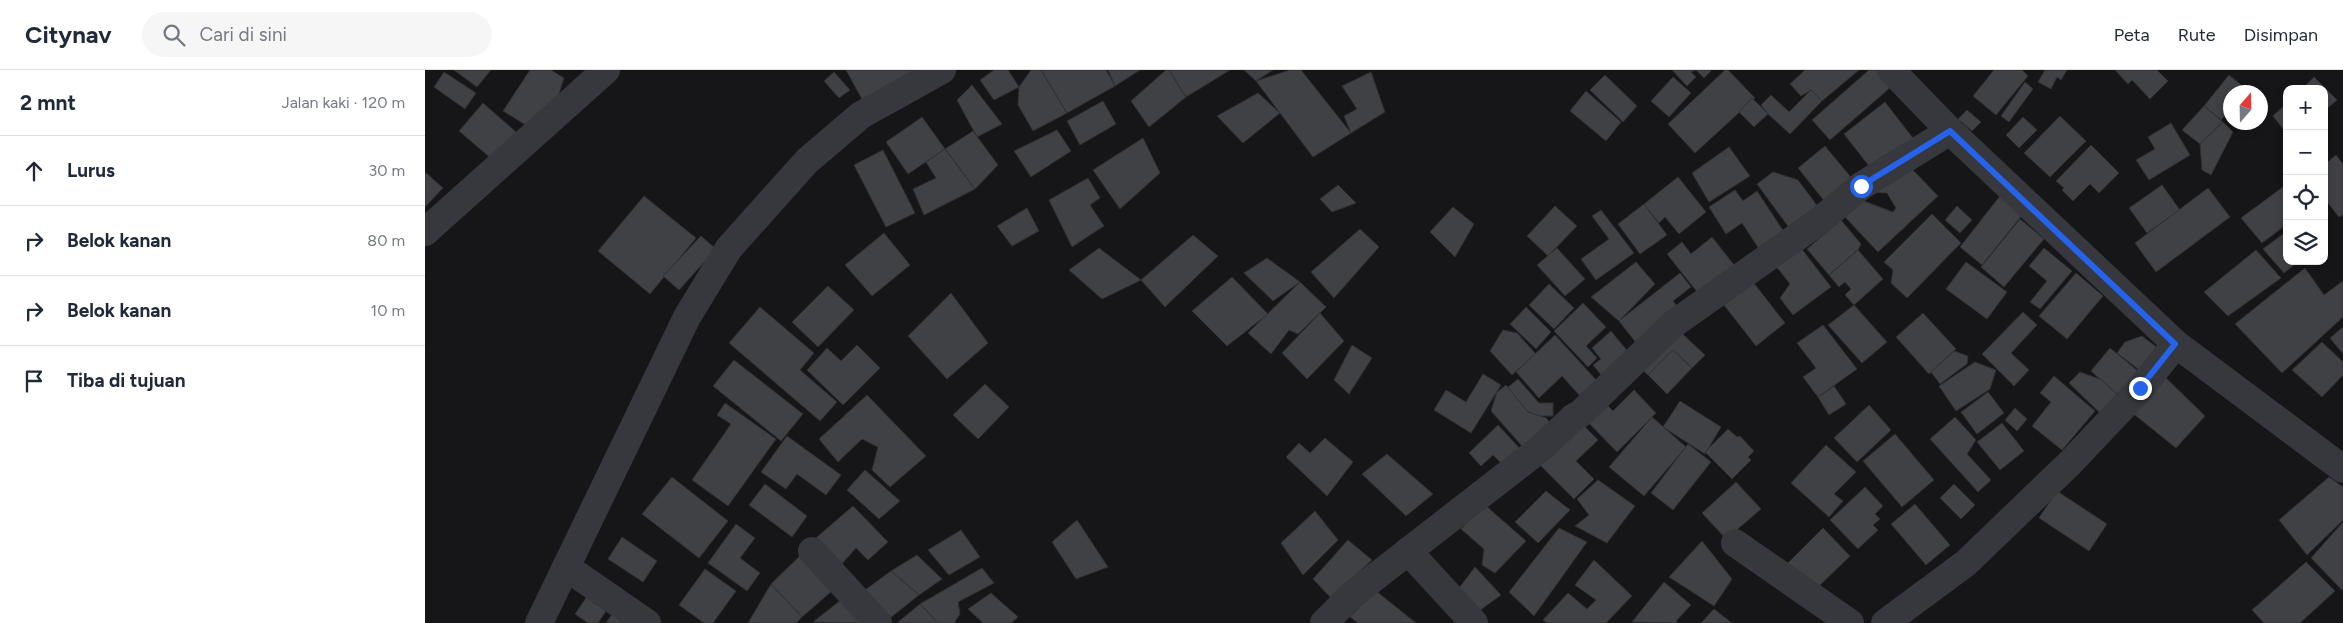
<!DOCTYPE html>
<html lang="id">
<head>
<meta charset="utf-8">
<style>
	:root { --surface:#fff; --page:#f6f6f7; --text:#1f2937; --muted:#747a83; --line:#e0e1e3 }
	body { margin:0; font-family:Figtree,sans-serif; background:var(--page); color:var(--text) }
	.controls { position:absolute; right:15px; top:15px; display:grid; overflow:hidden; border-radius:10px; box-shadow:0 2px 8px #0003 }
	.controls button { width:45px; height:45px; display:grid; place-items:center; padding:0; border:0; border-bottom:1px solid var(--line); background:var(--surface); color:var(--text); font:25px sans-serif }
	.compass { position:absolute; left:1798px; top:15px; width:45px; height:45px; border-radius:50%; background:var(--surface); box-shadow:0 2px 8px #0003; rotate:20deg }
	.stop { position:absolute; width:15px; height:15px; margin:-11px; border:4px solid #2563eb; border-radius:50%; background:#fff }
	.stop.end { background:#2563eb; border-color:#fff; box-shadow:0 1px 5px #0008 }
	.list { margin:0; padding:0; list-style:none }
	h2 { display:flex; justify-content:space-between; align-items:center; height:65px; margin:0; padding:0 20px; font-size:21px }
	h2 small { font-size:16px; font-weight:400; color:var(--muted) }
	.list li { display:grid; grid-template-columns:32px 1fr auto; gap:15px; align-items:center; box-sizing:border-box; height:70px; padding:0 20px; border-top:1px solid var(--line) }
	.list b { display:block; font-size:19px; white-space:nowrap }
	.list em { font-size:16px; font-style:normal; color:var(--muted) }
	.icon { flex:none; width:28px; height:28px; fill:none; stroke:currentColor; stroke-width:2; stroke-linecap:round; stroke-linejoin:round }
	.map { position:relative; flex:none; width:1918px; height:553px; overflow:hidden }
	header { display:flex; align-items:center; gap:30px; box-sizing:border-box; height:70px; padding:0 25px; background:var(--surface); border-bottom:1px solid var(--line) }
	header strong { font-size:24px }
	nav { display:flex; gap:28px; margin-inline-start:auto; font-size:18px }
	.search { width:350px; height:45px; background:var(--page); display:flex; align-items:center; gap:12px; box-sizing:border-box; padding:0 18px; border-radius:28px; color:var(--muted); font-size:19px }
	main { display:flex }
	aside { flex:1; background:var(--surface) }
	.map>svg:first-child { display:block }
	.building { fill:#404145; stroke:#303034 }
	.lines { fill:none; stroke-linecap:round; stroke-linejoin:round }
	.minor { stroke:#37383d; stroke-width:28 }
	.route { stroke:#2563eb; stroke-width:6 }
</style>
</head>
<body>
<header>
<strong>Citynav</strong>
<div class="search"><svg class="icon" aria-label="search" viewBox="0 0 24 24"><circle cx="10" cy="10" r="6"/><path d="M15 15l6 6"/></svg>Cari di sini</div>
<nav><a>Peta</a><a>Rute</a><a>Disimpan</a></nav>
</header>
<main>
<aside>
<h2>2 mnt<small>Jalan kaki · 120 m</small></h2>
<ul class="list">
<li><svg class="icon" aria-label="ahead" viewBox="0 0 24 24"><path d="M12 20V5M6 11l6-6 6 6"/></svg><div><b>Lurus</b></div><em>30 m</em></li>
<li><svg class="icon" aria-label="right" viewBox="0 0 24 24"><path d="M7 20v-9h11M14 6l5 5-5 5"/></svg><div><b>Belok kanan</b></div><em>80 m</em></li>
<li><svg class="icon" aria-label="right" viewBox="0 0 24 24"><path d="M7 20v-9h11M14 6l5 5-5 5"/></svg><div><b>Belok kanan</b></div><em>10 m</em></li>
<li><svg class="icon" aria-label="arrive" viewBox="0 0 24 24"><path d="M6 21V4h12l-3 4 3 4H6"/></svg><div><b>Tiba di tujuan</b></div></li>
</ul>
</aside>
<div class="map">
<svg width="1918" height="553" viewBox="0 0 1918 553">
	<rect width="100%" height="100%" fill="#161618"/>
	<g class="building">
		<path d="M29,0H66L52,17Z"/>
		<path d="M105,0H126L139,8L130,36L104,57L78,41Z"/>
		<path d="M421,0H500L439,33Z"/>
		<path d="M569,0H583L594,17L569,30L555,10Z"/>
		<path d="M606,0H616L642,43L608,61L593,35L594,17Z"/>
		<path d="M616,0H681L690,16L642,43Z"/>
		<path d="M683,0H715L690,16Z"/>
		<path d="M741,0H744L761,27L724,57L706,31Z"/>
		<path d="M744,0H805L761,27Z"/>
		<path d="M819,0H848L831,11Z"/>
		<path d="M865,0H876L926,63L888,87L831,11Z"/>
		<path d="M1247,0H1285L1286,1L1279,8L1271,0L1266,2L1271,7L1262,16Z"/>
		<path d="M1300,0H1303L1330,28L1270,83L1243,54Z"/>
		<path d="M1380,0H1434L1397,31L1386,20L1376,26L1365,14Z"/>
		<path d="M1444,0H1453L1467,16L1405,70L1387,50Z"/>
		<path d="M1569,0H1597L1603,6L1571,45L1548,26Z"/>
		<path d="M1620,0H1642L1636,10L1632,7L1626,19L1613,12Z"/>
		<path d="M1690,0H1732L1743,11L1725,29L1707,10L1703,14Z"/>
		<path d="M19,2L51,23L40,39L9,17Z"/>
		<path d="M409,2L425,20L414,28L399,11Z"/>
		<path d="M946,2L960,42L926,63L919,46L932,39L917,16Z"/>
		<path d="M1180,5L1212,36L1198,52L1165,20Z"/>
		<path d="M1804,5L1821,19L1818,22H1806V38L1796,50L1779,36Z"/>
		<path d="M1248,7L1266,23L1244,47L1226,31Z"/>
		<path d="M1889,7L1912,30L1899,41V19H1877Z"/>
		<path d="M1600,12L1608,19L1584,52L1576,46Z"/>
		<path d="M547,15L577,54L552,67L532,30Z"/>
		<path d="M1386,20L1397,31L1365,64L1343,44L1336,35L1346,25L1364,42Z"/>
		<path d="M1161,21L1196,52L1181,71L1145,41Z"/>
		<path d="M833,23L855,43L818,73L792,46Z"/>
		<path d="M1327,28L1343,44L1329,57L1314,42Z"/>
		<path d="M678,31L691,54L655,75L642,51Z"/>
		<path d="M1460,32L1491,72L1455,110L1419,64Z"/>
		<path d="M58,33L91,62L68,90L34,61Z"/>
		<path d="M1862,33V64L1848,46Z"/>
		<path d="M1779,36L1798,52L1775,74L1757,60Z"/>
		<path d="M1542,40L1556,52L1547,61L1533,49Z"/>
		<path d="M1635,46L1661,71L1625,107L1599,83Z"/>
		<path d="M497,47L520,79L483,104L461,72Z"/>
		<path d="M1598,47L1612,60L1594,78L1581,65Z"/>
		<path d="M1798,52L1808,62L1786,105L1777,100L1775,74Z"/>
		<path d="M1746,53L1765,85L1724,110L1711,90L1730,79L1723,67Z"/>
		<path d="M632,60L646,81L606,107L589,81Z"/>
		<path d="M548,61L573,95L550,119L520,79Z"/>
		<path d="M718,68L735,103L695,139L668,100Z"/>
		<path d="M1666,75L1694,103L1674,123L1665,114L1648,131L1637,120L1639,118L1631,111Z"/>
		<path d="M1400,76L1429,111L1401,133L1373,98Z"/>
		<path d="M1304,77L1325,106L1284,132L1267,103Z"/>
		<path d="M520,79L550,119L499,145L488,119L511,108L501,92Z"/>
		<path d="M458,80L490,143L461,157L429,95Z"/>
		<path d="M1911,85L1918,94V145L1914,147L1899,128V95Z"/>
		<path d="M1486,98L1513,126L1453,182L1419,146L1436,130L1468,142L1471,138L1462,123L1438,122Z"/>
		<path d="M0,102L18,118L0,137Z"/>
		<path d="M1348,102L1373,110L1396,141L1368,163L1332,114Z"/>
		<path d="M1253,107L1281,142L1254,164L1240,147L1234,153L1219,134Z"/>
		<path d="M663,108L675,128L665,135L679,156L647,177L624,130Z"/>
		<path d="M1862,114V154L1837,173L1816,148Z"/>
		<path d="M913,115L931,133L907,142L895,129Z"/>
		<path d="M1737,115L1755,140L1722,163L1704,138Z"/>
		<path d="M1783,118L1805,147L1731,202L1710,173Z"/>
		<path d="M1310,120L1318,131L1332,121L1363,168L1338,185L1317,153L1301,164L1284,137Z"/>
		<path d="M219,126L271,168L225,224L173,181Z"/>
		<path d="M1575,126L1598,144L1557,195L1535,177Z"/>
		<path d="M1219,134L1242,165L1215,184L1193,154Z"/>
		<path d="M1130,136L1152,156L1123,186L1102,166Z"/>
		<path d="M1532,136L1547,150L1535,163L1520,150Z"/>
		<path d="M1028,137L1049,154L1030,187L1005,162Z"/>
		<path d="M602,138L614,161L587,176L572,156Z"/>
		<path d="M1176,140L1209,183L1171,210L1156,189L1184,169L1167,146Z"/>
		<path d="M1507,144L1536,173L1482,228L1466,213L1468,200L1459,192Z"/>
		<path d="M1595,149L1619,169L1579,217L1556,197Z"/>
		<path d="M1416,150L1436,174L1433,180L1404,205L1382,179Z"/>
		<path d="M935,159L954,177L909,228L886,202Z"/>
		<path d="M1862,161V191H1874L1859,203L1838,179Z"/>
		<path d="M459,163L485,195L447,226L420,195Z"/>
		<path d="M768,165L793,186L740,237L716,210Z"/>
		<path d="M276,166L291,179L254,220L238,206Z"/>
		<path d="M1287,167L1313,200L1277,228L1242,184L1257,172L1266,184Z"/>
		<path d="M674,178L716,210L677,229L644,200Z"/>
		<path d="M1132,178L1160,209L1140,226L1112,195Z"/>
		<path d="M1376,178L1406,217L1368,245L1355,228L1365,214L1351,196Z"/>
		<path d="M1619,178L1647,201L1615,239L1605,232L1622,211L1604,196Z"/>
		<path d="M1433,180L1458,209L1429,235L1420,225L1426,219L1420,212L1414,217L1404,205Z"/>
		<path d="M1831,180L1856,208L1803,246L1779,222Z"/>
		<path d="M842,188L875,212L848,231L819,203Z"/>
		<path d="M1211,192L1230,214L1194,251L1166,227Z"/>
		<path d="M1541,192L1582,222L1562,249L1521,219Z"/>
		<path d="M1880,198L1899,225L1918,211V247L1857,303L1810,254Z"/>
		<path d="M1255,203L1266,217L1248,231L1255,240L1212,274L1194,251Z"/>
		<path d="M1651,203L1678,226L1642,269L1614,246Z"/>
		<path d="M807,207L843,244L802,276L767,241Z"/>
		<path d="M875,212L901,237L873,264L864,260L846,284L823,263Z"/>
		<path d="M1328,212L1360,253L1331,276L1299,235Z"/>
		<path d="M1124,214L1149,238L1129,259L1104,235Z"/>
		<path d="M403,216L429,240L393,277L367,252Z"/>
		<path d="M526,223L563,273L522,309L483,266Z"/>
		<path d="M1158,233L1181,257L1161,276L1172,288L1163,297L1129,261Z"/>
		<path d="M1429,235L1462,272L1437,293L1403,255Z"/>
		<path d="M335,237L389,283L375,300L412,332L395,351L304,273Z"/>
		<path d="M1101,237L1126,262L1111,279L1085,254Z"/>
		<path d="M1598,242L1612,255L1586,283L1604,300L1589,316L1557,284Z"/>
		<path d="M895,243L919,271L882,309L857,283Z"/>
		<path d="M1498,243L1531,279L1504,304L1471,267Z"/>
		<path d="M1398,255L1432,299L1393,327L1378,307L1391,298L1372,273Z"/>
		<path d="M1249,256L1280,285L1267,298L1248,280L1223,305L1211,294Z"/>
		<path d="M1918,257V284L1905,268Z"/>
		<path d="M1078,260L1092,263L1111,284L1087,305L1065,281Z"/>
		<path d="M1186,261L1204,283L1177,306L1168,295L1176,289L1167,278Z"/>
		<path d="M1130,265L1173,312L1155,326L1137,306L1114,328L1091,302Z"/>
		<path d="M1717,266L1734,279L1717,302L1692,283L1700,272Z"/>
		<path d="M1897,272L1918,292V305L1897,327L1867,300Z"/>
		<path d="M432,275L455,298L418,335L382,300L402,278L416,291Z"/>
		<path d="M927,275L947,288L924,324L909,310Z"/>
		<path d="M1685,278L1719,306L1697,329L1666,301Z"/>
		<path d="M1248,280L1267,298L1242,324L1223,305Z"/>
		<path d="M1529,281L1543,286L1542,294L1515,314L1506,302Z"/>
		<path d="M309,290L378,344L356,371L288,316Z"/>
		<path d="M1550,292L1571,300L1565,319L1531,341L1514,316Z"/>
		<path d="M1655,302L1677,310L1697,329L1679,347L1644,313Z"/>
		<path d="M1735,302L1780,346L1751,378L1700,337Z"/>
		<path d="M1058,304L1076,315L1046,363L1009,340L1021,320L1041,332Z"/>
		<path d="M1629,306L1670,341L1637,380L1607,356L1626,332L1615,323Z"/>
		<path d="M1093,309L1114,333H1128V346H1114L1103,342L1082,318Z"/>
		<path d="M560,314L584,337L553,369L528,345Z"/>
		<path d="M1081,315L1103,342L1121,348L1131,359L1104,384L1066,341L1072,322Z"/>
		<path d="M1409,316L1421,334L1404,345L1393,327Z"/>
		<path d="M1209,320L1231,343L1192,382L1155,344L1174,327L1188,341Z"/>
		<path d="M1563,322L1579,343L1552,364L1536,342Z"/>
		<path d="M442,325L501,386L465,417L447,400L453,377L437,369L413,392L394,369Z"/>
		<path d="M1255,331L1296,357L1280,384L1238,357Z"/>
		<path d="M300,333L351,369L303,436L267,410L306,354L292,345Z"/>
		<path d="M1444,335L1466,360L1432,392L1409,368Z"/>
		<path d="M1590,338L1602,349L1592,361L1580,350Z"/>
		<path d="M1227,347L1261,377L1219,426L1184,397Z"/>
		<path d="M1530,347L1551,370L1542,384L1566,410L1553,422L1505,369Z"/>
		<path d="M1152,349L1173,370L1151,391L1169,409L1149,429L1111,391Z"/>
		<path d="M1577,353L1599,381L1575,400L1552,372Z"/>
		<path d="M1073,355L1099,383L1082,399L1068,385L1056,396L1044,383Z"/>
		<path d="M1303,359L1312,367L1315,366L1329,381L1323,387L1326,390L1307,409L1280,382Z"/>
		<path d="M1470,364L1509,410L1477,437L1438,391Z"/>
		<path d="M362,366L416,405L401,425L372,404L361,419L336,402Z"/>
		<path d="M900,368L928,392L902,426L861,387L874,373L885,383Z"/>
		<path d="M1263,374L1286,392L1248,440L1226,423Z"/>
		<path d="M1401,375L1431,402L1409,424L1418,431L1404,447L1366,413Z"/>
		<path d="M962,384L1008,424L981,446L937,404Z"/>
		<path d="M440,400L475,431L454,449L422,420Z"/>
		<path d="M247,407L303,451L274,488L217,444Z"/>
		<path d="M1904,407L1918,417V450L1882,485L1854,450Z"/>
		<path d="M1173,410L1210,436L1182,473L1150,456L1164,445L1152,429Z"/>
		<path d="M1311,412L1336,439L1301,469L1277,443Z"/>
		<path d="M340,414L382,446L367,467L324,435Z"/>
		<path d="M1529,414L1550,435L1536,449L1515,428Z"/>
		<path d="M1440,417L1458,436L1450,444L1455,449L1448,455L1453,460L1433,479L1405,450Z"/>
		<path d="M1121,421L1145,440L1113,473L1090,452Z"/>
		<path d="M1632,421L1682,454L1664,481L1614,448Z"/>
		<path d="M1490,434L1525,475L1501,495L1466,454Z"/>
		<path d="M1060,435L1101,471L1070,503L1057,495L1059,479L1036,459Z"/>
		<path d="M428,436L463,472L443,490L431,478L414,497L385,473Z"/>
		<path d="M890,441L913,470L878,505L856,473Z"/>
		<path d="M652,450L683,497L651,509L627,472Z"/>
		<path d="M1918,452V521L1886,488Z"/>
		<path d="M311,454L330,468L315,488L335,503L322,521L283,493Z"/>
		<path d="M1134,458L1162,472L1109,546L1084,522Z"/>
		<path d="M1398,458L1425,486L1389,521L1362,494Z"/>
		<path d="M536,460L555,487L524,505L503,480Z"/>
		<path d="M197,467L232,491L218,512L183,489Z"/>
		<path d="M923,470L947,490L906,528L888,509Z"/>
		<path d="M1277,471L1307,509L1289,536L1244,507Z"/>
		<path d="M381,480L415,514L377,547L346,514Z"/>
		<path d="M492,485L517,509L494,525L466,501Z"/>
		<path d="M1169,490L1207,526L1181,553H1122L1118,550L1143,523L1162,539L1171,530L1150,515Z"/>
		<path d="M1881,492L1910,521L1875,553H1839L1827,540Z"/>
		<path d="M1050,497L1076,525L1054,541L1034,518Z"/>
		<path d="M557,498L569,513L533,532L535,544L529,553H513L495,534Z"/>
		<path d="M280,499L311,521L288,553H279L254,535Z"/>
		<path d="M466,501L494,525L460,552L436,523Z"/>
		<path d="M1239,512L1266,535L1251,551L1253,553L1207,552Z"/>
		<path d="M346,514L377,547L371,553H323Z"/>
		<path d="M951,521L991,553H933L925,547Z"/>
		<path d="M165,522L185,535L173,553H163L150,544Z"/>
		<path d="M566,523L593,547L586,553H558L543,539Z"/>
		<path d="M421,526L435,553L388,552Z"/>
		<path d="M495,534L513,553H472Z"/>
		<path d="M191,539L210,553H181Z"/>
		<path d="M1289,539L1307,553H1276Z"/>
	</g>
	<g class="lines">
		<g class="minor">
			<path d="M1466,0L1525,61L1751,274L1918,399"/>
			<path d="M0,162L181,0"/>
			<path d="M1310,473L1425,553"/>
			<path d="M387,481L453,553"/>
			<path d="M983,481L1049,553"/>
			<path d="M141,497L222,553"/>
			<path d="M114,553L262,247L304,178L382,91L436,45L517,0"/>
			<path d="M899,553L927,525L1116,378L1149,347L1155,344L1247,255L1393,152L1436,116L1525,61"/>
			<path d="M1460,553L1541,493L1645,393L1715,319L1751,274"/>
		</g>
	</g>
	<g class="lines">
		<path class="route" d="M1436,116L1525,61L1750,274L1715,318"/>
	</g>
</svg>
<div class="controls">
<button>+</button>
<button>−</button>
<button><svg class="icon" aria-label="locate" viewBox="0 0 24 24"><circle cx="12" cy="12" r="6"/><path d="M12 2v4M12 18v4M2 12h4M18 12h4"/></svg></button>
<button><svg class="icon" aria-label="layers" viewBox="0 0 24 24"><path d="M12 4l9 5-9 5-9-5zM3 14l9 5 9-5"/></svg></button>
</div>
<svg class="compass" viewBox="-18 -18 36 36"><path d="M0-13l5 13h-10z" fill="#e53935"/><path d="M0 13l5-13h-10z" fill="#747a83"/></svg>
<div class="stop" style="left:1436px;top:116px"></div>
<div class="stop end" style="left:1715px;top:318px"></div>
</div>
</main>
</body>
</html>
